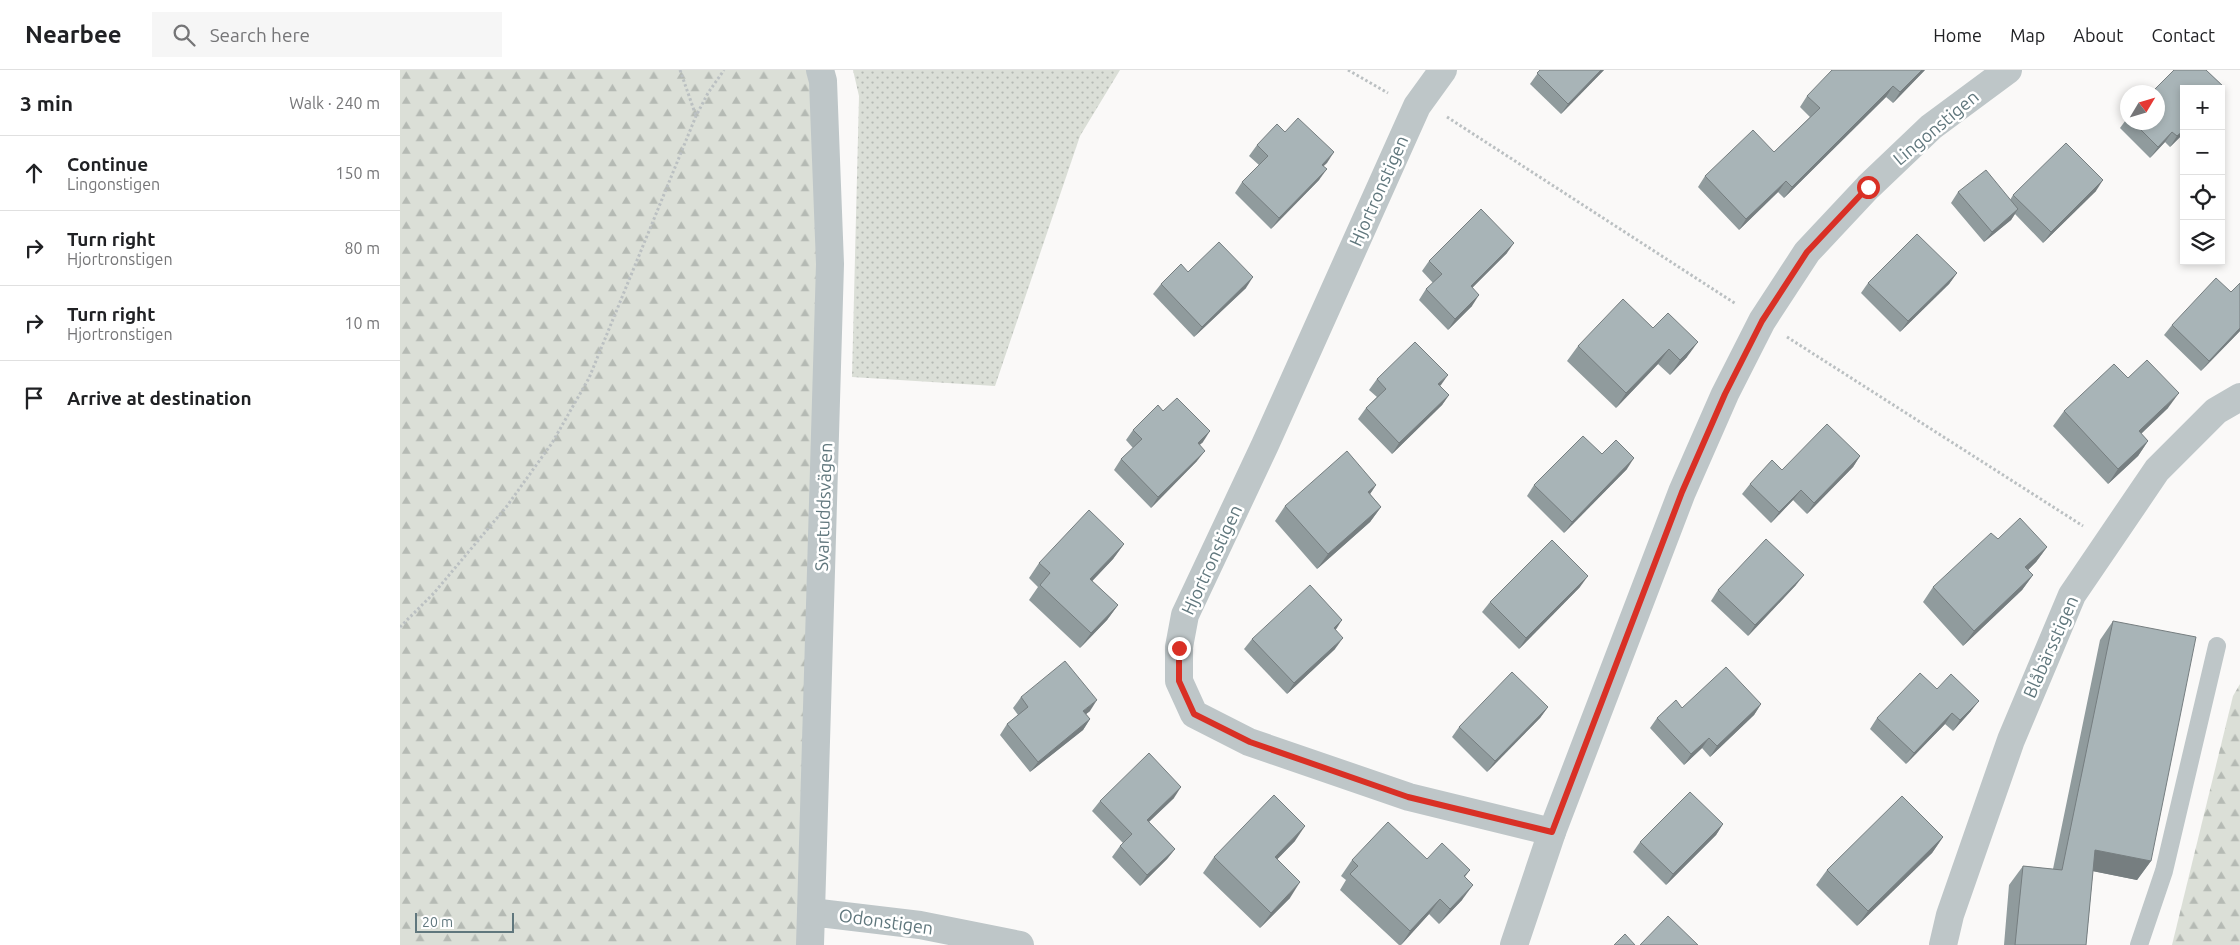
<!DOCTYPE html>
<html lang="en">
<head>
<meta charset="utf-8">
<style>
	:root { --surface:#fff; --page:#f6f6f6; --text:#202124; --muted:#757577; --line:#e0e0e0 }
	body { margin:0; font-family:Ubuntu,sans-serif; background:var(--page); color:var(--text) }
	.controls { position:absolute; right:15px; top:15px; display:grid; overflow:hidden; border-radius:0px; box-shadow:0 2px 8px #0003 }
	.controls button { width:45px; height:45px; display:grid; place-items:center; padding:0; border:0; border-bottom:1px solid var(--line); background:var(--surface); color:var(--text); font:25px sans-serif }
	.compass { position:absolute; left:1720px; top:15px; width:45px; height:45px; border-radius:50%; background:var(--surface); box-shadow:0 2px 8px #0003; rotate:52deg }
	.scale { position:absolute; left:15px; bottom:12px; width:99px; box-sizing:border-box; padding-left:5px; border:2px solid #60777d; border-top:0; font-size:14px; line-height:18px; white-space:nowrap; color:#60777d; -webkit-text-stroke:4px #fff; paint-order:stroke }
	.stop { position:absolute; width:15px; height:15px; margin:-11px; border:4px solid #d93025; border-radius:50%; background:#fff }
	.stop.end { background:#d93025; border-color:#fff; box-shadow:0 1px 5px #0008 }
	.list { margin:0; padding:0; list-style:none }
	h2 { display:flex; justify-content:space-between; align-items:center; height:65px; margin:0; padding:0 20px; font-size:21px }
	h2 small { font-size:16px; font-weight:400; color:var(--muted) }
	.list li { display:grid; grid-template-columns:32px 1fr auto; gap:15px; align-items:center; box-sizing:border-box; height:75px; padding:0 20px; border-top:1px solid var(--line) }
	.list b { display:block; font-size:19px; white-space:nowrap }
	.list p { margin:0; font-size:16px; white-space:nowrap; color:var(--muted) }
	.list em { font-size:16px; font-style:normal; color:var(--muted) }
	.icon { flex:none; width:28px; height:28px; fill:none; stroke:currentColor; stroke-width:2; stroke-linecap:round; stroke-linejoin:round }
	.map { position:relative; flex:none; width:1840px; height:875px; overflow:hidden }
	header { display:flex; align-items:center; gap:30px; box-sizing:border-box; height:70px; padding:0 25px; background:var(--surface); border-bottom:1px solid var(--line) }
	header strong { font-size:24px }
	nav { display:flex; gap:28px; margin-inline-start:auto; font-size:18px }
	.search { width:350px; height:45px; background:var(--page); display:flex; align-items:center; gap:12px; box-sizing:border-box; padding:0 18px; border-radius:0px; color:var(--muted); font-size:19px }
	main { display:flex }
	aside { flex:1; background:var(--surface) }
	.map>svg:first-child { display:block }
	.grass { fill:url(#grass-dots) }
	.forest { fill:url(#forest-firs) }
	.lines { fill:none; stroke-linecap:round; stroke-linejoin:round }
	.path { stroke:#bbc0c2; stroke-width:3; stroke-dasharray:2.5 2.5; stroke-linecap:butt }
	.service { stroke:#bec6c8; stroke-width:18 }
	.minor { stroke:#bec6c8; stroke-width:28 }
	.tertiary { stroke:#bec6c8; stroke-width:28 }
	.wall { fill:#909b9d }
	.shaded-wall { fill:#767e80 }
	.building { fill:#a8b4b7; stroke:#767e80 }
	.route { stroke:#d93025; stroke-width:6 }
	.labels { text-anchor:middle; stroke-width:5; stroke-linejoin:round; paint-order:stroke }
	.street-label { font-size:18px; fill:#60777d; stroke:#fff }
</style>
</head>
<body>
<header>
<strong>Nearbee</strong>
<div class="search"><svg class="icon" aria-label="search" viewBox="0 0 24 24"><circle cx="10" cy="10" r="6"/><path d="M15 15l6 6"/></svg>Search here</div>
<nav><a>Home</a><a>Map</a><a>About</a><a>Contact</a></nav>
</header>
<main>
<aside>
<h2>3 min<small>Walk · 240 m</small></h2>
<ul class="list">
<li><svg class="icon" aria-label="ahead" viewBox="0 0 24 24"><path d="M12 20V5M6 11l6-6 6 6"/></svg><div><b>Continue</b><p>Lingonstigen</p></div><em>150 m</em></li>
<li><svg class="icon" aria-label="right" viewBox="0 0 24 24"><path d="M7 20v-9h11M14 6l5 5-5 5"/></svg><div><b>Turn right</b><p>Hjortronstigen</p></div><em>80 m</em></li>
<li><svg class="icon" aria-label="right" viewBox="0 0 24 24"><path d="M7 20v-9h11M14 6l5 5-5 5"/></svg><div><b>Turn right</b><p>Hjortronstigen</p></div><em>10 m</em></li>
<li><svg class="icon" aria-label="arrive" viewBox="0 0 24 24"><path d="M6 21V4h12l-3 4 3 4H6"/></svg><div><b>Arrive at destination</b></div></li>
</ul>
</aside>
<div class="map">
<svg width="1840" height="875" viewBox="0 0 1840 875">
	<defs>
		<pattern id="grass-dots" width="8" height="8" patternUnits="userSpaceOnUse" patternTransform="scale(1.25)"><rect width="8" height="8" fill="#dbdfd7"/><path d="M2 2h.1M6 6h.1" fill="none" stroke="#b5bab4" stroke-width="1.8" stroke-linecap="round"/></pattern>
		<pattern id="forest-firs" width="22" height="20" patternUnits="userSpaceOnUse" patternTransform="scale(1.25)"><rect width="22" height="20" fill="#dbdfd7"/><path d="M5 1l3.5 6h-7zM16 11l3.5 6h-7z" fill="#b5bab4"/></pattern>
	</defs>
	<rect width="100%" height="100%" fill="#faf9f8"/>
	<path class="grass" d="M453,0H720L680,66L595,316L452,307L459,26Z"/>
	<g class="forest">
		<path d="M0,0H423L410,875H0Z"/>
		<path d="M1840,614V875H1772L1833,626Z"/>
	</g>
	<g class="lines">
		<g class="path">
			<path d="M280,0L296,46"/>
			<path d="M948,0L988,23"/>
			<path d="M1047,47L1336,234"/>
			<path d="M1387,267L1683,456"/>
			<path d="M0,557L34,523L107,436L152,373L189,308L296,46L308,23L324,0"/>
		</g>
		<path class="service" d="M1739,875L1764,801L1817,576"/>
		<g class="minor">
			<path d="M1043,0L1017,36L865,375L785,545L779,577V611L794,644L849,672L1009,727L1152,762"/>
			<path d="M410,875L411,842L520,855L620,875"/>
			<path d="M1114,875L1152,762L1282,422L1325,324L1362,251L1407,182L1468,117L1531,57L1608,0"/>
			<path d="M1543,875L1550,845L1611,670L1672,525L1757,400L1816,341L1840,327"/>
		</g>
		<path class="tertiary" d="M411,842L430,194L423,11L420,0"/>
	</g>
	<g class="wall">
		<path d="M1140,0H1204L1161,44L1130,14Z"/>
		<path d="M1525,0L1493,33L1486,27L1384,128L1378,122L1339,160L1298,117L1305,106L1374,82L1410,47L1400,37L1407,26Z"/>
		<path d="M1774,0H1806L1825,18L1821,23V19H1784V63L1770,77L1765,72L1750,88L1720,58L1728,47V52H1758V22H1752Z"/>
		<path d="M885,62L934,82L923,96L919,110L871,159L835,123L842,112L859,95L849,86L857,75Z"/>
		<path d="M1696,121L1643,173L1615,144L1611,150L1584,172L1551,133L1558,122L1610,130L1613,125Z"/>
		<path d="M1107,183L1072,218V236L1048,260L1019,230L1026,219L1033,213L1022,201L1029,191Z"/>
		<path d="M788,202L846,218L794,267L753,224L761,214Z"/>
		<path d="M1557,203L1549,214L1500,262L1461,223L1468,213Z"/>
		<path d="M1840,213V261L1801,301L1764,265L1772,255L1831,222Z"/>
		<path d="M1253,258L1287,287L1270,305L1258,294L1216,338L1167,291L1178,276Z"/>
		<path d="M1728,308L1768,338L1741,364L1748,371L1738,386L1708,414L1653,356L1664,341Z"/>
		<path d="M977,309L1040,316L1049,325L1042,335L992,384L958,349L966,338L977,327L969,320Z"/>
		<path d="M763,341L803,372L799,375L797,391L751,438L714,400L721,389L733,378L726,370L733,360Z"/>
		<path d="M1202,384L1227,399L1164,463L1127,426L1134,415Z"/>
		<path d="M1460,386L1453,397L1407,444L1393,430L1371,453L1342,424L1350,414L1382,400Z"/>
		<path d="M976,415L970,424L981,437L970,452L917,499L875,451L885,436Z"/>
		<path d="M1598,469L1647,477L1636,492L1628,500L1633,505L1622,520L1563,576L1523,532L1533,517Z"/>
		<path d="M724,474L713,489L692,511L718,535L707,550L680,578L629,530L638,517L629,508L639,493Z"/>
		<path d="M1396,515L1348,566L1311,531L1318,520Z"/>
		<path d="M1180,517L1119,579L1082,542L1090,532Z"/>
		<path d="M1713,551L1751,791L1737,810L1693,801L1686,875H1604L1609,815L1623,796L1653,799L1700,570Z"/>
		<path d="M935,560V579L887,624L844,579L852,569Z"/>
		<path d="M1537,619L1571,641L1553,661L1545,654L1506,694L1470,659L1477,648Z"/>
		<path d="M621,627L690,641L686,644L690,649L683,660L630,702L600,665L607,654L618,645L613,638Z"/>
		<path d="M1361,634L1354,645L1310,687L1302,678L1284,695L1250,658L1257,648L1282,638Z"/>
		<path d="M1148,637L1140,648L1087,702L1052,667L1059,657Z"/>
		<path d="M774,728L749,752L775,779L767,789L740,816L712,787L720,776L723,773L692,741L700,731Z"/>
		<path d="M1323,754L1316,765L1266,815L1233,782L1240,772Z"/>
		<path d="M1543,767L1532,783L1457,856L1416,815L1427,800Z"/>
		<path d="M895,771L877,789L890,828L860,858L803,803L814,787Z"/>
		<path d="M1027,789L1070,800L1065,807L1062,830L1039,854L1029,844L1001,875H999L940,820L946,810L941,806L952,790Z"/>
	</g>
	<g class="shaded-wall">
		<path d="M1201,0H1204L1161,44L1168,34Z"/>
		<path d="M1522,0H1525L1493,33L1500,22Z"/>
		<path d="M1493,16L1486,27L1384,128L1392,117Z"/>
		<path d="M1784,60V63L1770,77L1777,66Z"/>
		<path d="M1772,62L1765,72L1750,88L1758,77Z"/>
		<path d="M934,82L927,93L914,105L922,95Z"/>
		<path d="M927,99L919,110L871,159L879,148Z"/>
		<path d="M1703,110L1696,121L1643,173L1651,162Z"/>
		<path d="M1386,111L1378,122L1339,160L1346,149Z"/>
		<path d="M1618,139L1611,150L1584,172L1592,162Z"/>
		<path d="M1114,173L1107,183L1063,227L1071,216Z"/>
		<path d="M1557,203L1549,214L1500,262L1508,251Z"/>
		<path d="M853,207L846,218L794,267L802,257Z"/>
		<path d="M1079,225L1072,236L1048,260L1055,249Z"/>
		<path d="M1840,258V261L1801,301L1809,291Z"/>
		<path d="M1298,272L1287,287L1270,305L1280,290Z"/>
		<path d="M1269,279L1258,294L1216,338L1226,323Z"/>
		<path d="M1048,305L1041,315L1031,325L1038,314Z"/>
		<path d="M1779,323L1768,338L1728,376L1739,361Z"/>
		<path d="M1049,325L1042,335L992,384L999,373Z"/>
		<path d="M810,361L803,372L790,384L798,373Z"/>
		<path d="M1748,371L1738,386L1708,414L1718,399Z"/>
		<path d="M805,381L797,391L751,438L758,427Z"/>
		<path d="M1460,386L1453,397L1407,444L1414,433Z"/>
		<path d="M1234,388L1227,399L1164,463L1172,452Z"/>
		<path d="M976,415L966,430L968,422Z"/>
		<path d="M1401,420L1393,430L1371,453L1379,442Z"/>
		<path d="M981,437L970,452L917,499L928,484Z"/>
		<path d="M724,474L713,489L680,524L690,509Z"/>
		<path d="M1647,477L1636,492L1615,513L1625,497Z"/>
		<path d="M1404,505L1396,515L1348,566L1355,555Z"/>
		<path d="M1633,505L1622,520L1563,576L1574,561Z"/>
		<path d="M1188,506L1180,517L1119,579L1126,568Z"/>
		<path d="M718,535L707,550L680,578L691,563Z"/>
		<path d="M942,550L935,561L934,558Z"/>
		<path d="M943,568L935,579L887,624L894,613Z"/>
		<path d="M697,630L690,641L676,652L683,641Z"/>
		<path d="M1579,631L1571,641L1553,661L1560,650Z"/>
		<path d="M1361,634L1354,645L1310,687L1317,676Z"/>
		<path d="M1148,637L1140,648L1087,702L1095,691Z"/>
		<path d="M1552,643L1545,654L1506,694L1514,683Z"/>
		<path d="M690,649L683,660L630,702L638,692Z"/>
		<path d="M1309,668L1302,678L1284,695L1291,684Z"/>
		<path d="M781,717L774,728L740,760L747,750Z"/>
		<path d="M1323,754L1316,765L1266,815L1273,804Z"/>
		<path d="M905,756L895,771L864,803L875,787Z"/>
		<path d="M1543,767L1532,783L1457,856L1468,841Z"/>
		<path d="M775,779L767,789L740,816L747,805Z"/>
		<path d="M1695,780L1751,791L1737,810L1682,799Z"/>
		<path d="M900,812L890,828L860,858L871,843Z"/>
		<path d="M1073,815L1062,830L1039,854L1050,839Z"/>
		<path d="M1040,829L1029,844L1001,875L1010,861Z"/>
	</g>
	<g class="building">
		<path d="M1140,0H1201L1168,34L1137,3Z"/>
		<path d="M1432,0H1522L1500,22L1493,16L1392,117L1386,111L1346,149L1305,106L1353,60L1374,82L1420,38L1407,26Z"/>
		<path d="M1774,0H1806L1825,18L1821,22V19H1784V60L1777,66L1772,62L1758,77L1733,52H1758V22H1752Z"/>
		<path d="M898,48L934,82L922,95L927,99L879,148L842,112L868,86L857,75L877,54L885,62Z"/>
		<path d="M1666,73L1703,110L1651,162L1613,125Z"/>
		<path d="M1586,100L1618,139L1592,162L1558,122Z"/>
		<path d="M1081,139L1114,173L1071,216L1079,225L1055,249L1026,219L1042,204L1029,191Z"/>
		<path d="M1517,164L1557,203L1508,251L1468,213Z"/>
		<path d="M819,172L853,207L802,257L761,214L781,194L788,202Z"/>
		<path d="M1816,208L1831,222L1840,213V258L1809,291L1772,255Z"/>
		<path d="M1223,229L1253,258L1268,243L1298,272L1280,290L1269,279L1226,323L1178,276Z"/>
		<path d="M1015,272L1048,305L1038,314L1049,325L999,373L966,338L986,319L977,309Z"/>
		<path d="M1747,290L1779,323L1739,361L1748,371L1718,399L1664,341L1714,294L1728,308Z"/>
		<path d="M777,328L810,361L798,373L805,381L758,427L721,389L742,369L733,360L758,335L763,341Z"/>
		<path d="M1427,354L1460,386L1414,433L1401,420L1379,442L1350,414L1372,390L1382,400Z"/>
		<path d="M1183,366L1202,384L1216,370L1234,388L1172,452L1134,415Z"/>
		<path d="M947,381L976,415L968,422L981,437L928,484L885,436Z"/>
		<path d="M689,440L724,474L690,509L718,535L691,563L640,515L650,503L639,493Z"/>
		<path d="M1620,448L1647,477L1625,497L1633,505L1574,561L1533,517L1591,463L1598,469Z"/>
		<path d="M1366,469L1404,505L1355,555L1318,520Z"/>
		<path d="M1152,470L1188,506L1126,568L1090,532Z"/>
		<path d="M910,515L942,550L934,558L943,568L894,613L852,569Z"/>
		<path d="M1713,551L1796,567L1751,791L1695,780L1686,875H1615L1623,796L1662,800Z"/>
		<path d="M665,591L697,630L683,641L690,649L638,692L607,654L628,637L621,627Z"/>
		<path d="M1326,597L1361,634L1317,676L1309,668L1291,684L1257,648L1276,630L1282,638Z"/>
		<path d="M1112,602L1148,637L1095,691L1059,657Z"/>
		<path d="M1520,603L1537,619L1551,604L1579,631L1560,650L1552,643L1514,683L1477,648Z"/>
		<path d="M749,683L781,717L747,750L775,779L747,805L720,776L732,764L700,731Z"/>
		<path d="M1290,722L1323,754L1273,804L1240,772Z"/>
		<path d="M874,725L905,756L875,787L900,812L871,843L814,787Z"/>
		<path d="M1502,726L1543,767L1468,841L1427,800Z"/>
		<path d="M988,752L1027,789L1042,773L1070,800L1064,806L1073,815L1050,839L1040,829L1010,861L950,804L958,796L952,790Z"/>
		<path d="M1268,846L1298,875H1240Z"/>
		<path d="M1225,864L1235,875H1214Z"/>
	</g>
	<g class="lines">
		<path class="route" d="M779,578V611L794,644L850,672L1008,727L1152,762L1282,422L1325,324L1362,251L1407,182L1468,117"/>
	</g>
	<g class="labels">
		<g class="street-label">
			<text transform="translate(1536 58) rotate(-40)" y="6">Lingonstigen</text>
			<text transform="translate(979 121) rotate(-66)" y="6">Hjortronstigen</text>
			<text transform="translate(424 437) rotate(-88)" y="6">Svartuddsvägen</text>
			<text transform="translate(812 490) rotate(-65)" y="6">Hjortronstigen</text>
			<text transform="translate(1651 577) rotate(-66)" y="6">Blåbärsstigen</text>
			<text transform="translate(486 852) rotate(8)" y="6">Odonstigen</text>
		</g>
	</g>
</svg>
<div class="controls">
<button>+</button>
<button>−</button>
<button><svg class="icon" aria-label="locate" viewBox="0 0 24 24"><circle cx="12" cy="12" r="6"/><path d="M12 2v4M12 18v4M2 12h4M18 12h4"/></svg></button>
<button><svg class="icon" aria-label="layers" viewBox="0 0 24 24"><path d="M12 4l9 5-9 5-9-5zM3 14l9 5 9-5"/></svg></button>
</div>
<svg class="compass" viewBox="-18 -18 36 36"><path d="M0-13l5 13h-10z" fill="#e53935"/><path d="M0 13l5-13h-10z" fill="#757577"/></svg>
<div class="scale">20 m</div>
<div class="stop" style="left:1468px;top:117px"></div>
<div class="stop end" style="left:779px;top:578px"></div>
</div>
</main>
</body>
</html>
